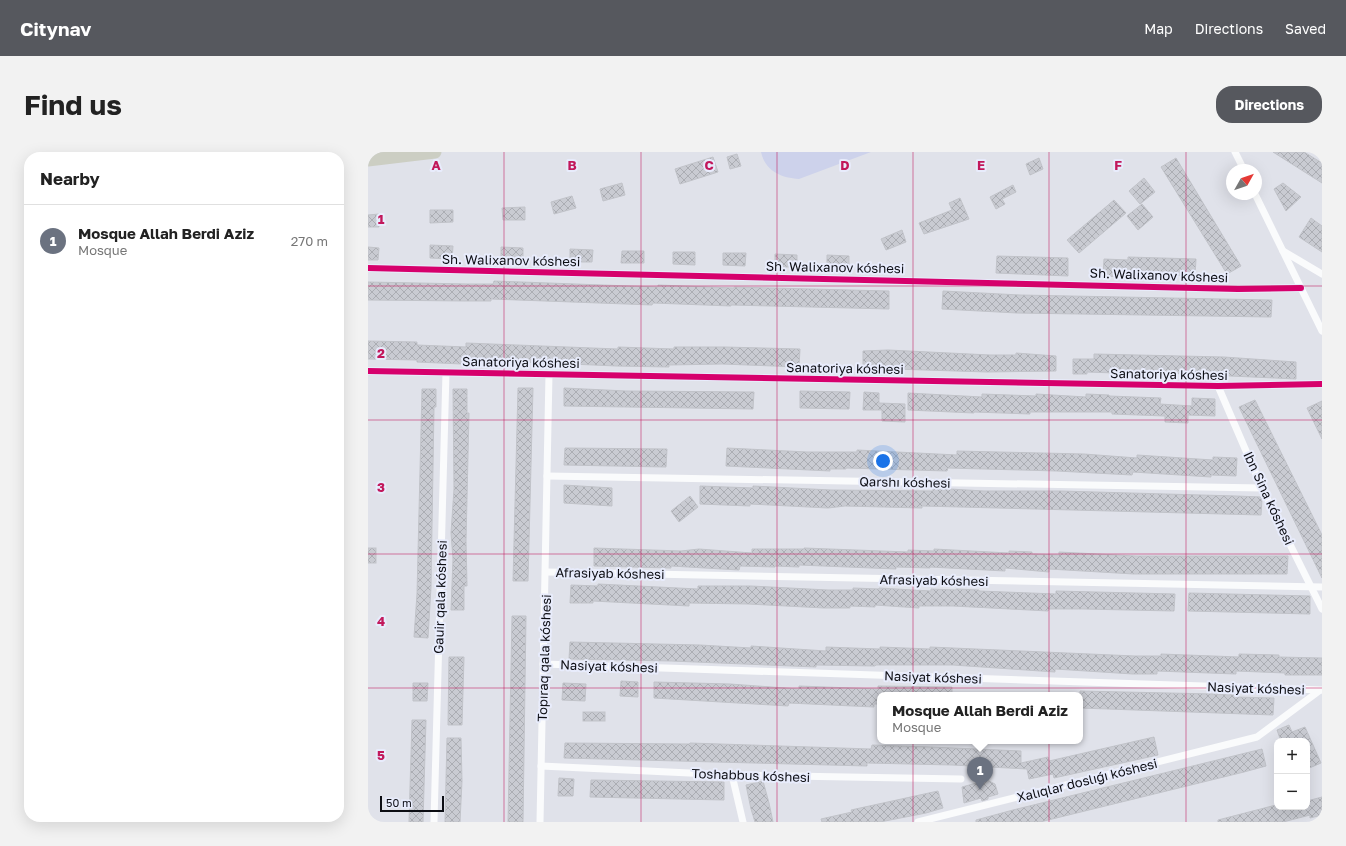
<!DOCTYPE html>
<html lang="en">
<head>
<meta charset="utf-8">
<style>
	:root { --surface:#fff; --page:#f2f2f2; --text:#222; --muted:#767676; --line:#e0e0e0; --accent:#56585e }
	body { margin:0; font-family:"Golos Text",sans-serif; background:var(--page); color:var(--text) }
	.controls { position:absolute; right:12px; bottom:12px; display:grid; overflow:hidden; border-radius:8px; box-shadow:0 4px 16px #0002 }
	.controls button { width:36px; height:36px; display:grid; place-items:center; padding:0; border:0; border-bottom:1px solid var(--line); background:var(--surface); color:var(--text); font:20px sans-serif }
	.compass { position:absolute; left:858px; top:12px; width:36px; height:36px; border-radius:50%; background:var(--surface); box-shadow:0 4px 16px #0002; rotate:50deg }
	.scale { position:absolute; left:12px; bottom:10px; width:64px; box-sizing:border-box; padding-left:4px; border:2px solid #0c0d13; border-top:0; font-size:11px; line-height:14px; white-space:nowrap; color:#0c0d13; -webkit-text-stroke:3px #e8ecfc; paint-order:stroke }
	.you { position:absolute; left:515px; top:309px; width:14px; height:14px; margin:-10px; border:3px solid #fff; border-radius:50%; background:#1a73e8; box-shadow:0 0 0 6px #1a73e833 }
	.badge { display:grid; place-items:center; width:26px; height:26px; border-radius:50%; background:var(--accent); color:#fff; font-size:13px; font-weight:700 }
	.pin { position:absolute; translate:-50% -33px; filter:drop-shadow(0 1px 2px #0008) }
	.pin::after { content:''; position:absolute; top:21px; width:14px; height:12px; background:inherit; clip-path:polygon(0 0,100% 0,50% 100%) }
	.popup { position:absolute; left:509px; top:540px; width:206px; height:52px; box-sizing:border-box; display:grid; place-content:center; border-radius:8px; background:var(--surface); filter:drop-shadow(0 1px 3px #0005); font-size:13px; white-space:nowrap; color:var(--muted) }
	.popup b { font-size:15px; color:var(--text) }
	.popup::after { content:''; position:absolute; left:50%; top:100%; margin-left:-8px; border:8px solid transparent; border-top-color:var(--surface) }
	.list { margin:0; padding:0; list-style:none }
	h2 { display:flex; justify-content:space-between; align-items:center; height:52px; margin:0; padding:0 16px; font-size:17px }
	h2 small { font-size:13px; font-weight:400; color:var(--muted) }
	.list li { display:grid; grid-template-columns:26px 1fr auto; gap:12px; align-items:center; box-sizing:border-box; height:72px; padding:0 16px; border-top:1px solid var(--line) }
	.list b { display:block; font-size:15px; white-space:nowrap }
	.list p { margin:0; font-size:13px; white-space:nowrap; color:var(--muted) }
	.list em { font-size:13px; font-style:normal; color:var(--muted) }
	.map { position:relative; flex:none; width:954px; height:670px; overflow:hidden; border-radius:16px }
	header { display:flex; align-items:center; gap:24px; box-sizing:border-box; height:56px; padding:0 20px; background:var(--accent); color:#fff }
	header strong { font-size:19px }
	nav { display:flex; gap:22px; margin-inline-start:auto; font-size:14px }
	.intro { display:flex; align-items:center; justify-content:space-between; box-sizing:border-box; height:96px; padding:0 24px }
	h1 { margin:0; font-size:28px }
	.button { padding:10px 18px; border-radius:16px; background:var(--accent); color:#fff; font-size:14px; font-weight:700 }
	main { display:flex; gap:24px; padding:0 24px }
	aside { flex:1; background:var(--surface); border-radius:16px; box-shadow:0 4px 16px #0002 }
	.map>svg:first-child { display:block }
	.garden { fill:#cdd2eb }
	.building { fill:url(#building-cross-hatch); stroke:#c1c3c9 }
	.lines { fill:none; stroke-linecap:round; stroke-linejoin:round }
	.street { stroke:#fafbfc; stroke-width:7 }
	.highway { stroke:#cccec3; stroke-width:13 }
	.cycleway-casing { stroke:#e8ecfc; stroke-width:8 }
	.cycleway { stroke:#d6006c; stroke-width:6 }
	.grid { fill:none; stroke:#c2185b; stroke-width:1; stroke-opacity:0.55 }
	.labels { text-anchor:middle; stroke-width:4; stroke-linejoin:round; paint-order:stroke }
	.street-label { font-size:13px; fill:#0c0d13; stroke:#e8ecfc }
	.grid-label { font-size:13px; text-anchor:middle; font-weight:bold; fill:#c2185b; stroke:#e8ecfc; stroke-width:4; stroke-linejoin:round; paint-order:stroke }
</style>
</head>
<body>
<header>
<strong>Citynav</strong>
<nav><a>Map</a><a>Directions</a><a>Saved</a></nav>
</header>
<div class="intro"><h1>Find us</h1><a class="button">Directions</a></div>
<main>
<aside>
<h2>Nearby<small></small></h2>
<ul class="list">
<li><span class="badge" style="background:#6b7280">1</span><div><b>Mosque Allah Berdi Aziz</b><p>Mosque</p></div><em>270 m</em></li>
</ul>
</aside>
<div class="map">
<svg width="954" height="670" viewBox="0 0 954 670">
	<defs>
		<pattern id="building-cross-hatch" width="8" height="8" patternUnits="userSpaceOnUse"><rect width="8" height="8" fill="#c9cbd2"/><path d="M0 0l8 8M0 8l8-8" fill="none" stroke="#abadb3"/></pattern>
	</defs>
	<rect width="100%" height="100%" fill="#e0e2ea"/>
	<path class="garden" d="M393,0H503L431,27C413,26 397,19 393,0Z"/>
	<g class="building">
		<path d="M905,0H936L941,3L954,11V31Z"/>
		<path d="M369,2L373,14L362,17L359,5Z"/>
		<path d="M345,5L350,20L312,32L307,17Z"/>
		<path d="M671,6L675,17L662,23L658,12Z"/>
		<path d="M808,6L873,114L859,122L793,15Z"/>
		<path d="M776,26L787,40L772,52L761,39Z"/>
		<path d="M254,31L257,43L235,49L232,37Z"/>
		<path d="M915,31L933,45L918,59L906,37Z"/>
		<path d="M645,33L648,40L634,47L637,52L628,57L622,45Z"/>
		<path d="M204,44L208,56L186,62L183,50Z"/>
		<path d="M592,46L601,67L556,82L551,71L584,58L581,51Z"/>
		<path d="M746,48L758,61L711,101L699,88Z"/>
		<path d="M774,52L785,65L770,78L759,64Z"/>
		<path d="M157,55V68H135L134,56Z"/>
		<path d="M62,58H85V70L62,71Z"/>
		<path d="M11,62V75H0V63Z"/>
		<path d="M943,66L954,74V100L931,85Z"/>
		<path d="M534,78L538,90L518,98L513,87Z"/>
		<path d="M62,93L85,94L84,107L62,106Z"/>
		<path d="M0,95L11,96L10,108H0Z"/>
		<path d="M133,95L155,96V108H133Z"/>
		<path d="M202,97L225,98L224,110H202Z"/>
		<path d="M254,99H276V111H253Z"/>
		<path d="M305,100H327V113L305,112Z"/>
		<path d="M355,101H378L377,114L355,113Z"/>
		<path d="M407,102L429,103V115H407Z"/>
		<path d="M459,103L481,104V116H459Z"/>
		<path d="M629,104L700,106V124L628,121Z"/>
		<path d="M760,105L828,107L827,124L783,122L782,124L758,123V125L735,124L736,107L760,108Z"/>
		<path d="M126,129L262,134L290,135V133L366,136V135L521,139V157L363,153V154L285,151L284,153L258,152L123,147V149H97L0,148V130L100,132H125Z"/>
		<path d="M575,139L652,143L904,148L903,165L649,161L574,157Z"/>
		<path d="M0,189L49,190V193L98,195V191L250,197V195L306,197V195H357L432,197L431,215L354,212L301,213V215L248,214L112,208L94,209V212L49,210V208L0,207Z"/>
		<path d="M520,198L622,203H648V201L688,204V219L619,220L495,216V199Z"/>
		<path d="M726,202L856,205L928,210V227L776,220V222L719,220V222H705V207H726Z"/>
		<path d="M150,236H165L160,429H145Z"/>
		<path d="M196,236L258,239L386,240L385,257L196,254Z"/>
		<path d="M54,237H68V255H66L63,435L60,486L46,485L49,442Z"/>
		<path d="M85,237H99V261H101L98,389L99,434H96V458H83L85,407L83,381L86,337Z"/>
		<path d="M432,239L482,240L481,257L432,256Z"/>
		<path d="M496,240L511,241V251L537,252V270L514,269V258H495Z"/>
		<path d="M540,241L614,245V242L668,244V242L718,245V242L741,243V244L793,246L792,252L824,254V246L847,247V264L820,263V271L797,270V264L744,262V260H662V262L606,260V261L540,258Z"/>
		<path d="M887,248L954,383V426L871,255Z"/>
		<path d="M954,249V287L939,256Z"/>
		<path d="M197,296L299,297L298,315L196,313Z"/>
		<path d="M359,296L439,300H489V298L589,303V299L716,302L769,306V303L845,308V305L869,306L868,324L843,323V325L765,320L764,323L689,319L580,316L579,319L478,316V317H462V319L358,314Z"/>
		<path d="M196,333L244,336V354L196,351Z"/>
		<path d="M332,334L385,336V334L463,338L565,339V336L616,339H692L868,344L893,345L894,347L893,363L554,354V356L477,354L460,356L382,352V354L332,352Z"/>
		<path d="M322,344L330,355L311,370L303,359Z"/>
		<rect x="0" y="396" width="8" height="15"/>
		<path d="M226,396L313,399L331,397L384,401V397H436V396L540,400V398L566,399V397L641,401V399L664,400V402L691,403V400L768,404H920L919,422H766L681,417V420L637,416V419L562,415V416L528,415V417L431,413V415L407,414V415L372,414L371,418L303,414V416L226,414Z"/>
		<path d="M230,432L330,437V434H383L460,438H485V436L511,437V436L563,439V437L588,438V437L611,438V439L688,442V439L807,442L806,459L715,457H681L680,459L585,454H551V456L507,453V455L482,454V456H456L380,452L321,451V454L225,449V451H202L203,433L230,434Z"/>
		<path d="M821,441L942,444V462L820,459Z"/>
		<path d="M144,464H158L155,670H140Z"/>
		<path d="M202,490L332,493L383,496V494L458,499V495L512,497V495L562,497V495L767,504H793V502L871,505V502L911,503V505L954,506V523H917V521L868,519V522L789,519V522H765L687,517V520L585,513H508L507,514L448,513V515L303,509L201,507Z"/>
		<path d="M81,505H96L94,573H80Z"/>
		<path d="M253,529L270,530V545L252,544Z"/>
		<path d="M286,530L362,532L431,537V534L510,537V534L584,535V543H512V552H506V555L421,551L420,554L286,546Z"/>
		<path d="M45,531H60L59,549H45Z"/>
		<path d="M195,531L218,532L217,549L194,548Z"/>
		<path d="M712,539L845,542L868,543V545L906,546L905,563L712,556Z"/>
		<rect x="215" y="560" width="22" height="9"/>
		<path d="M44,568H58L55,670H41Z"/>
		<path d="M921,573L924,580L937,575L953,611L939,617V589H913L909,578Z"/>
		<path d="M786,585L790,603L686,626L685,622L661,627L659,617L584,613L499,611V614L196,606L197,591L321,592L322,591L503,597L504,593L562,595L653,599V611L680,605L681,609Z"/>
		<path d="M79,586H93L94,629L92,670H77Z"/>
		<path d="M894,597L898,614L876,620L672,670H608V668L645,658Z"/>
		<path d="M191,626L206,627L205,644H190Z"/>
		<path d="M223,628L356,630V648L222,645Z"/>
		<path d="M619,628L627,632L630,642L620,645V647L614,649L613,646L596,651L594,635Z"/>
		<path d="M395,629L401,651L405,670H387L383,657L378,633Z"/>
		<path d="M570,639L575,656L558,661L512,670H454L453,667L484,660L483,658Z"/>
		<path d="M954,645V663L942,666V663L915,670H850V668L908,653V655H939V649Z"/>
	</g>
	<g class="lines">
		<g class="street">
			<path d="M867,0L876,18"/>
			<path d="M953,0H954"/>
			<path d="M887,42L954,179"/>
			<path d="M915,99L954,122"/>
			<path d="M0,116L870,137L933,136"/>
			<path d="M0,219L850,234L954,232"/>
			<path d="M850,234L894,336L954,457"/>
			<path d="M179,324L894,336"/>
			<path d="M179,420L954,435"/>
			<path d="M175,512L954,538"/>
			<path d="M173,614L364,623L593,627"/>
			<path d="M364,623L375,670"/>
			<path d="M66,670L78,220"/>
			<path d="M172,670L181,222"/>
			<path d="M550,670L889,585L951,539"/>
		</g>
		<path class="highway" d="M0,8L67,0"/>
		<g class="cycleway-casing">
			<g id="cycleway">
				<path d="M0,116L870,137L933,136"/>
				<path d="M0,219L850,234L954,232"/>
			</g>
		</g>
		<use href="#cycleway" class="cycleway"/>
	</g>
	<path class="grid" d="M136,0V670M273,0V670M409,0V670M545,0V670M681,0V670M818,0V670M0,134H954M0,268H954M0,402H954M0,536H954"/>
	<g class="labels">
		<g class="street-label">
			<text transform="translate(143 108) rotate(1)" y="5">Sh. Walixanov kóshesi</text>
			<text transform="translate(467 115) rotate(1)" y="5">Sh. Walixanov kóshesi</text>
			<text transform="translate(791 123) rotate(2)" y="5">Sh. Walixanov kóshesi</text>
			<text transform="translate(153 210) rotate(1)" y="5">Sanatoriya kóshesi</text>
			<text transform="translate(477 216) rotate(1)" y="5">Sanatoriya kóshesi</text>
			<text transform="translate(801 222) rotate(1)" y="5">Sanatoriya kóshesi</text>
			<text transform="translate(537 330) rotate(1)" y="5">Qarshı kóshesi</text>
			<text transform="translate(901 346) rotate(65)" y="5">Ibn Sina kóshesi</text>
			<text transform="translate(242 421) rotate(1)" y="5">Afrasiyab kóshesi</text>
			<text transform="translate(566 428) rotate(1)" y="5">Afrasiyab kóshesi</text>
			<text transform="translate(72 445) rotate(-88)" y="5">Gauir qala kóshesi</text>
			<text transform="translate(176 506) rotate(-88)" y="5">Topıraq qala kóshesi</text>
			<text transform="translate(241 514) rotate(2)" y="5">Nasiyat kóshesi</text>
			<text transform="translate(565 525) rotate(2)" y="5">Nasiyat kóshesi</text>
			<text transform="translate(888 536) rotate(2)" y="5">Nasiyat kóshesi</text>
			<text transform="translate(383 623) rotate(2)" y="5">Toshabbus kóshesi</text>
			<text transform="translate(719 628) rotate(-14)" y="5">Xalıqlar doslıǵı kóshesi</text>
		</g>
	</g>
	<g class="grid-label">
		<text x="68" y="18">A</text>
		<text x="204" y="18">B</text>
		<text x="341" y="18">C</text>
		<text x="477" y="18">D</text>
		<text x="613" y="18">E</text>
		<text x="750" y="18">F</text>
		<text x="13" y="72">1</text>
		<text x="13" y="206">2</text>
		<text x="13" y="340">3</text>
		<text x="13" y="474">4</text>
		<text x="13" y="608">5</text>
	</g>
</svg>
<div class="controls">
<button>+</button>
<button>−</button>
</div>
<svg class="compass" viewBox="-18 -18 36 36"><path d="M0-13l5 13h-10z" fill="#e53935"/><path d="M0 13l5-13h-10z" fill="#767676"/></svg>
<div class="scale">50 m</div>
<div class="you"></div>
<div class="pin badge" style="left:612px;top:638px;background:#6b7280">1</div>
<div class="popup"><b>Mosque Allah Berdi Aziz</b>Mosque</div>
</div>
</main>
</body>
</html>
